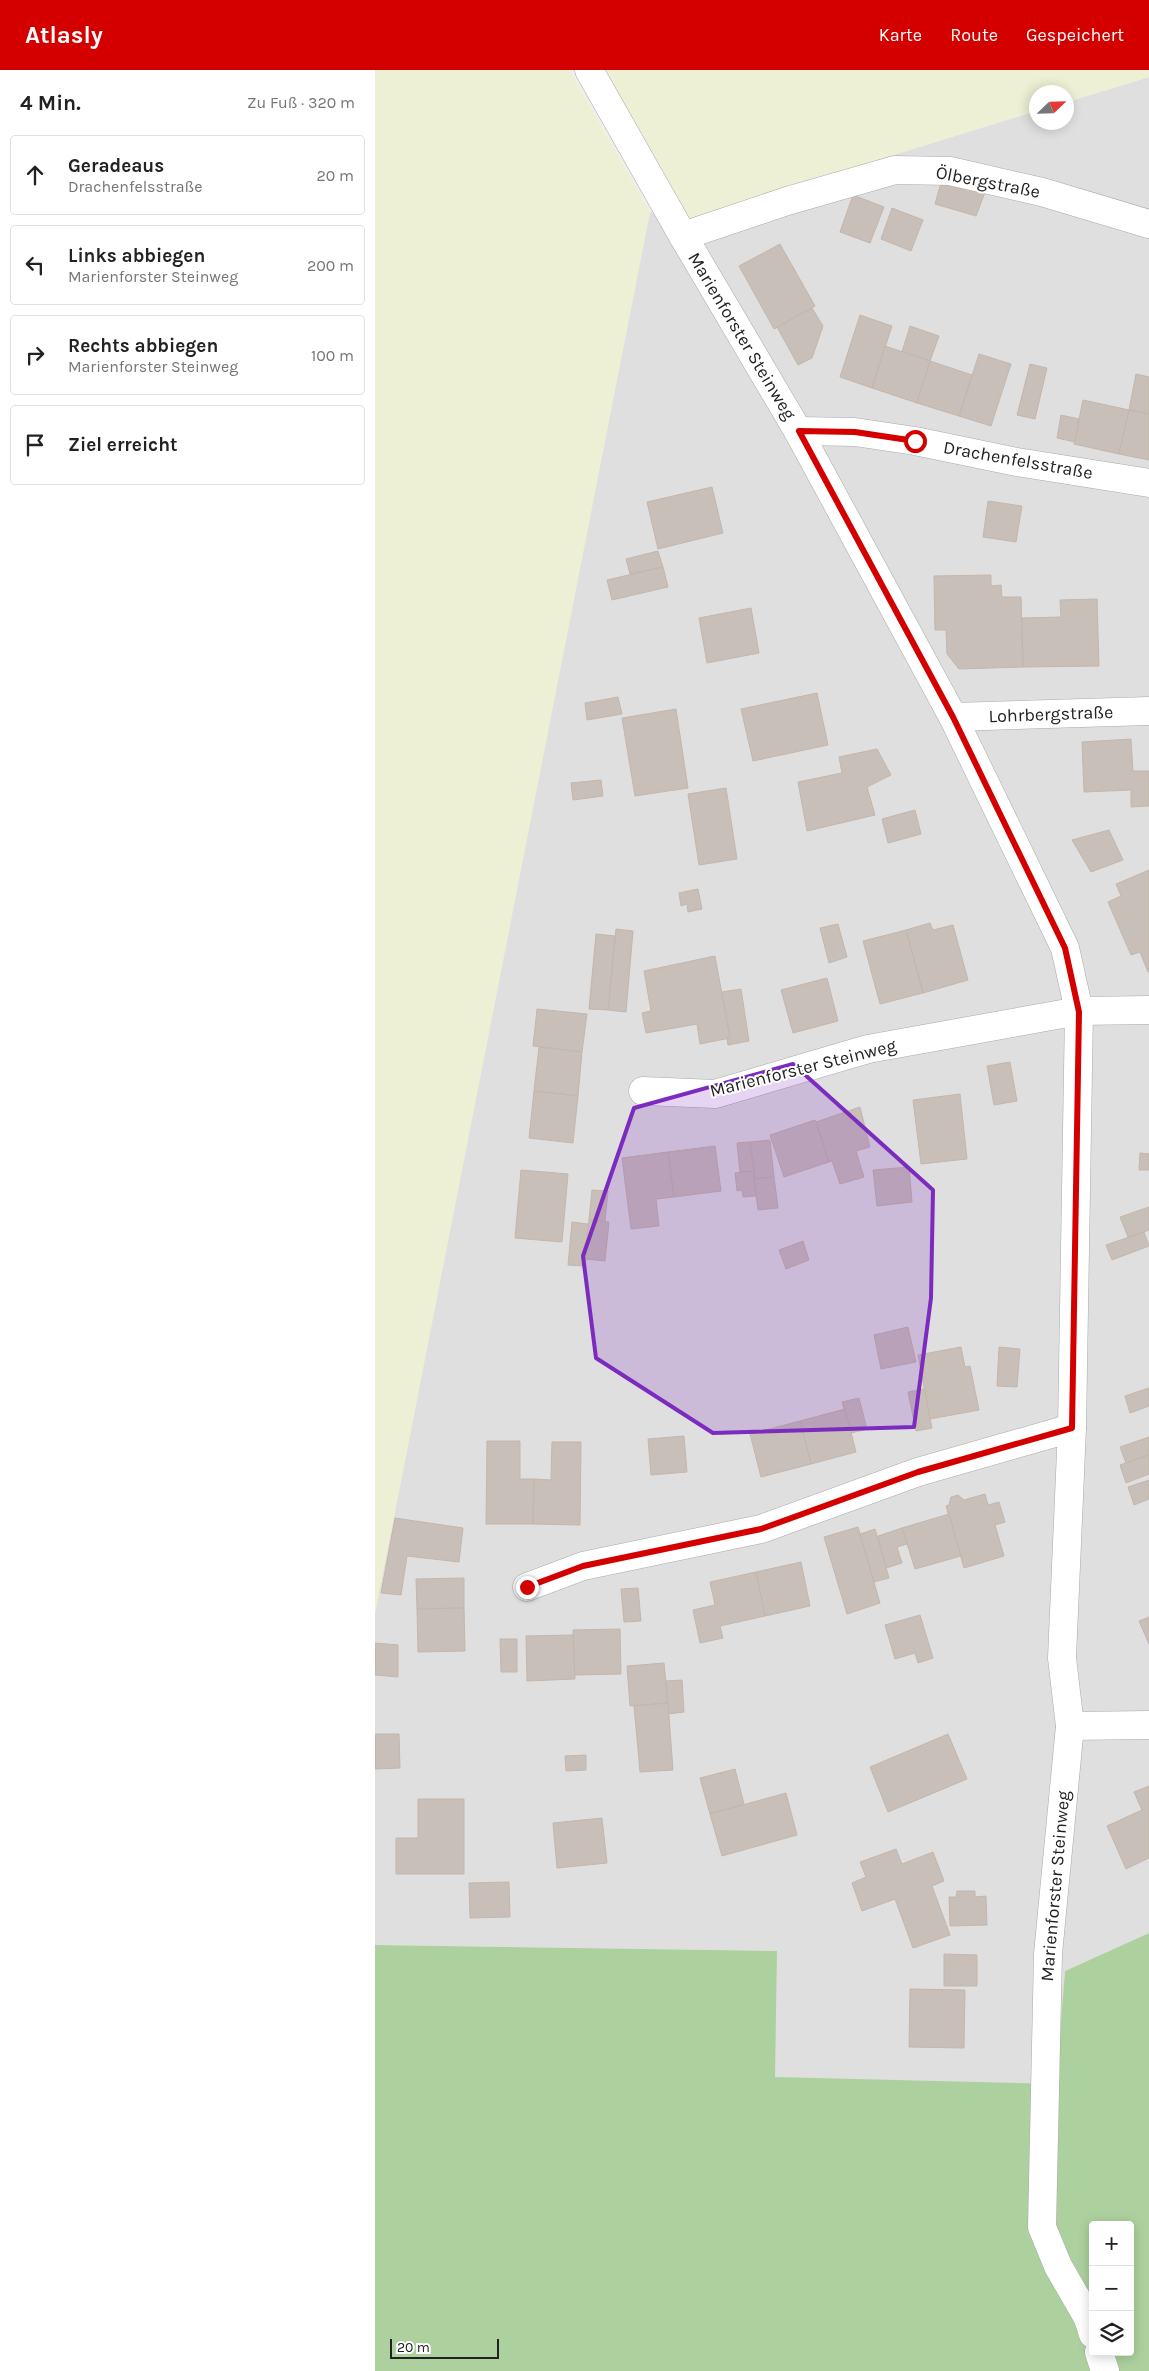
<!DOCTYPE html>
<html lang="de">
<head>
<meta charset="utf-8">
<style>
	:root { --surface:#fff; --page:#f6f6f6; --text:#222; --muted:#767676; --line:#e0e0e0; --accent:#d40000 }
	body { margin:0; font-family:Karla,sans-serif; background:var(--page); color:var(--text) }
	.controls { position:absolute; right:15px; bottom:15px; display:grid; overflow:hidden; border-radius:5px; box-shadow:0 2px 12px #0003 }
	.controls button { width:45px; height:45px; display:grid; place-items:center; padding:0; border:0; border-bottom:1px solid var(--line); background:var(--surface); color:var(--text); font:25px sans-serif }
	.compass { position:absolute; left:654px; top:15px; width:45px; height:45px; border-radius:50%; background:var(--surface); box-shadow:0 2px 12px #0003; rotate:67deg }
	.scale { position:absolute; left:15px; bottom:12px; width:109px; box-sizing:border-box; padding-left:5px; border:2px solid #222; border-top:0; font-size:14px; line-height:18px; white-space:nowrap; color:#222; -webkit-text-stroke:4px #fff; paint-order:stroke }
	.stop { position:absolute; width:15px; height:15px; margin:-11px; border:4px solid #d40000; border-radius:50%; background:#fff }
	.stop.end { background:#d40000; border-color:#fff; box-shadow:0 1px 5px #0008 }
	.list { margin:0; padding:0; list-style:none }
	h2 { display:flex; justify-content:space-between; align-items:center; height:65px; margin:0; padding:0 20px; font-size:21px }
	h2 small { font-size:16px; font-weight:400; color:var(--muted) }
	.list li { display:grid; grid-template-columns:32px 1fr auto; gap:15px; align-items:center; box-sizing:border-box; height:80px; margin:0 10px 10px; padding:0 10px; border:1px solid var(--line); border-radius:5px }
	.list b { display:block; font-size:19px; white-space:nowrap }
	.list p { margin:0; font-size:16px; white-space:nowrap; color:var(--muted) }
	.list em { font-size:16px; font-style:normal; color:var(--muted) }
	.icon { flex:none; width:28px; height:28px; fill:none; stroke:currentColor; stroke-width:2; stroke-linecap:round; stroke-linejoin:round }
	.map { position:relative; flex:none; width:774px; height:2301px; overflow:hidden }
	header { display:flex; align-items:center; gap:30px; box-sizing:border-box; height:70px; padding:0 25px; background:var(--accent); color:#fff }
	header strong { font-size:24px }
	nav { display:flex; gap:28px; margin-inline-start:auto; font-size:18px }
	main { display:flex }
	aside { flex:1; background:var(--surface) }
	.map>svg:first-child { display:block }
	.residential { fill:#e0dfdf }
	.farmland { fill:#eef0d5 }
	.forest { fill:#add19e; fill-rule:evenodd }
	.building { fill:#c7bfb8; stroke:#c4b6ab }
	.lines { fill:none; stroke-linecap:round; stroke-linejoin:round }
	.minor-casing { stroke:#a9a9a9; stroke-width:29 }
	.minor { stroke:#fff; stroke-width:28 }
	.route { stroke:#d40000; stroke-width:6 }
	.marked { fill:#7b2cbf; fill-opacity:0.2; stroke:#7b2cbf; stroke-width:4; stroke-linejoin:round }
	.labels { text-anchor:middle; stroke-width:4; stroke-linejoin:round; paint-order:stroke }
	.street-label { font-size:18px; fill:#222; stroke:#fff }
</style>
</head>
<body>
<header>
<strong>Atlasly</strong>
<nav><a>Karte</a><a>Route</a><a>Gespeichert</a></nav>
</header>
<main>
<aside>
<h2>4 Min.<small>Zu Fuß · 320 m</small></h2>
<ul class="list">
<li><svg class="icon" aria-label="ahead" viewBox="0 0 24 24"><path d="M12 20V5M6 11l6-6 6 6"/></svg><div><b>Geradeaus</b><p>Drachenfelsstraße</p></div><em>20 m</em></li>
<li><svg class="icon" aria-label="left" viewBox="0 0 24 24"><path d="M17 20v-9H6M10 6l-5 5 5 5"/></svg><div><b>Links abbiegen</b><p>Marienforster Steinweg</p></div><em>200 m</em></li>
<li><svg class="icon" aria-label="right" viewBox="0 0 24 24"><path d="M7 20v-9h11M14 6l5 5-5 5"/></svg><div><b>Rechts abbiegen</b><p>Marienforster Steinweg</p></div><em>100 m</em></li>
<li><svg class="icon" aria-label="arrive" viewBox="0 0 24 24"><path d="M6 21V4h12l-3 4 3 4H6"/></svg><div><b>Ziel erreicht</b></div></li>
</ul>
</aside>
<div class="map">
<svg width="774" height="2301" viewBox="0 0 774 2301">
	<rect width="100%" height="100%" fill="#f2efe9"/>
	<path class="residential" d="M774,7V1863L690,1901L682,2015L398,2008L401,1881L0,1875V1526L275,142L311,149L661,41L662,52H692V32Z"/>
	<g class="farmland">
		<path d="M0,0H194L275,142L0,1544Z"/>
		<path d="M227,0H774V7L692,32V22H662L661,41L311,149Z"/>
	</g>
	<path class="forest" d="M774,1863V2301H0V1875L402,1881L400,2007L681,2014L690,1901ZM718,2155H755V2282H718Z"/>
	<g class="building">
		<path d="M567,109L612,117L601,146L560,134Z"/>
		<path d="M478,125L509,137L495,173L465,162Z"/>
		<path d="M517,138L548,150L536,181L506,169Z"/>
		<path d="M405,174L440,236L399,259L364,196Z"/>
		<path d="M437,238L448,256L437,288L423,295L402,257Z"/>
		<path d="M485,245L517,256L497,318L465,307Z"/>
		<path d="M535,256L564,266L555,291L527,282Z"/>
		<path d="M510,276L555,291L542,333L497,318Z"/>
		<path d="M604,284L636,294L616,356L584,346Z"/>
		<path d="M555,291L597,305L584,346L542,333Z"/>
		<path d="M655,294L672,298L660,349L642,345Z"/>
		<path d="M761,304L774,307V344L754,340Z"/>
		<path d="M708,330L754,340L744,384L699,374Z"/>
		<path d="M754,340L774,344V390L744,384Z"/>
		<path d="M686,345L704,349L700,372L682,368Z"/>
		<path d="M337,417L348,463L283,479L272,432Z"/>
		<path d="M613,431L647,436L641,472L608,467Z"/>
		<path d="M283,481L288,497L255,504L251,489Z"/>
		<path d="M288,497L293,517L237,530L232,510Z"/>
		<path d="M616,505V516L626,515L627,527H646L648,597L584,599L572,584L571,560H560L559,506Z"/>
		<path d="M722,529L724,596L648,597L647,548L686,547L685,530Z"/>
		<path d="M376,538L384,583L332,593L324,548Z"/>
		<path d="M442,623L453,675L378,691L366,639Z"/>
		<path d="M243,627L247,644L212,650L210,633Z"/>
		<path d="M301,639L313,718L260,726L247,648Z"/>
		<path d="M756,669L758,701H774V736L756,737V720L709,722L707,672Z"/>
		<path d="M502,679L516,705L492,717L500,745L432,761L423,712L467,703L464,687Z"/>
		<path d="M226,710L228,726L198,730L196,713Z"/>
		<path d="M351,718L362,789L324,795L313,724Z"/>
		<path d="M540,740L546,764L513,773L507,749Z"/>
		<path d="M734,760L748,790L716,802L697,770Z"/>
		<path d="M774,800V902H773L765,882L756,885L733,832L746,826L741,814Z"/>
		<path d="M323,819L327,839L313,842L312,834L306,836L304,823Z"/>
		<path d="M555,853L558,860L578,855L593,910L548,923L531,860Z"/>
		<path d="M463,854L472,887L454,893L445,858Z"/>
		<path d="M241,859L258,861L251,942L233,940Z"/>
		<path d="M531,860L548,923L505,934L488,871Z"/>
		<path d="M221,864L240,866L233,940L214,939Z"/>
		<path d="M340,886L355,968L325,974L322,954L271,963L267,943L276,941L269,901Z"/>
		<path d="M452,908L463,951L418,963L406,920Z"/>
		<path d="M366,919L374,971L353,975L352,969L355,968L347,922Z"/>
		<path d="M162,939L212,944L207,982L158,976Z"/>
		<path d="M164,977L207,982L203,1026L159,1021Z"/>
		<path d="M635,992L642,1031L619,1035L612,996Z"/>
		<path d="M159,1021L203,1026L198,1073L154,1068Z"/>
		<path d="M585,1024L592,1089L546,1094L538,1030Z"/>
		<path d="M485,1037L495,1077L481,1081L489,1107L465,1114L457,1091L454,1092L441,1052Z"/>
		<path d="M440,1050L454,1092L409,1107L395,1065Z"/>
		<path d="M395,1070L399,1107L379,1109L375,1072Z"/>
		<path d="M375,1072L379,1101L365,1102L362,1073Z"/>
		<path d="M340,1076L346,1121L299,1127L293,1082Z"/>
		<path d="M293,1082L299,1127L281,1129L284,1156L256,1159L247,1088Z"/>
		<path d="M765,1083L774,1084V1100H764Z"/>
		<path d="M534,1097L537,1132L502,1136L498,1100Z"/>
		<path d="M146,1100L193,1104L187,1172L140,1168Z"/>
		<path d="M379,1101L381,1126L368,1127L367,1120L362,1121L360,1103Z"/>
		<path d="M399,1107L403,1138L383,1140L379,1109Z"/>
		<path d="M217,1120L233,1121L230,1152L214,1150Z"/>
		<path d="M774,1137V1160L753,1167L745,1147Z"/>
		<path d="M214,1150L234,1152L230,1191L210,1189Z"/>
		<path d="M197,1152L213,1154L210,1196L193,1195Z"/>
		<path d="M769,1162L774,1176L737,1190L731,1175Z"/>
		<path d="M428,1171L434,1190L411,1199L404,1180Z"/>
		<path d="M533,1257L541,1292L506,1299L499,1265Z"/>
		<path d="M586,1277L590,1297L595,1296L604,1340L555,1349L543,1285Z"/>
		<path d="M624,1277L645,1279L642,1317L622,1316Z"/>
		<path d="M774,1318V1336L755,1343L750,1326Z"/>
		<path d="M549,1319L557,1358L541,1361L533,1322Z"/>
		<path d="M484,1328L492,1359L476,1363L467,1332Z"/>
		<path d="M470,1339L481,1382L436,1394L425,1351Z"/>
		<path d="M425,1351L436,1394L386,1407L375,1364Z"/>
		<path d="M309,1366L312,1402L276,1405L273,1369Z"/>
		<path d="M774,1367V1385L751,1393L745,1377Z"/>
		<path d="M112,1371H145V1409H159L158,1454H111Z"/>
		<path d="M177,1372H206L205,1455L158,1454L159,1409L176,1410Z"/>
		<path d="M774,1385V1404L751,1413L745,1395Z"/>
		<path d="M774,1410V1429L759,1435L753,1417Z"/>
		<path d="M610,1424L613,1435L624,1432L630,1452L620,1455L629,1486L589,1498L571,1436L574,1435L576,1427L583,1425L589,1430Z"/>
		<path d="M574,1444L586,1486L540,1499L527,1458Z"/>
		<path d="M20,1448L88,1458L84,1492L32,1486L26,1525L6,1523Z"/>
		<path d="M483,1457L505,1533L472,1544L449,1467Z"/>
		<path d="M527,1458L532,1474L522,1477L527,1493L511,1498L503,1466Z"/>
		<path d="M500,1459L514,1508L499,1512L485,1464Z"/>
		<path d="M426,1492L435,1536L390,1546L381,1502Z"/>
		<path d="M381,1502L390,1546L345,1556L348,1568L325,1573L318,1540L340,1535L335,1512Z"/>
		<path d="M89,1508V1538L42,1539L41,1509Z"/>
		<path d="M263,1518L266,1551L249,1552L246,1519Z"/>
		<path d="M89,1538L90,1581L43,1582L42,1539Z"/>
		<path d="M545,1545L558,1588L543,1593L540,1583L520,1589L510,1555Z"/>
		<path d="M774,1547V1574L764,1551Z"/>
		<path d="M245,1559L246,1604L199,1605L198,1560Z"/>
		<path d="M198,1565L200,1609L152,1611L151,1566Z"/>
		<path d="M125,1569H142V1602H126Z"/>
		<path d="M0,1573L23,1575V1607L0,1605Z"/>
		<path d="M289,1593L293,1633L255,1636L252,1596Z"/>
		<path d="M307,1610L309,1642L293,1644L291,1611Z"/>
		<path d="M293,1633L298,1700L265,1702L259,1636Z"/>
		<path d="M0,1664H24L25,1698L0,1699Z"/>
		<path d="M573,1664L592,1709L513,1742L495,1697Z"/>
		<path d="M211,1685V1700L191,1701L190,1686Z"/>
		<path d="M360,1699L369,1734L335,1744L325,1708Z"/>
		<path d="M774,1716V1788L751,1799L732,1756L767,1740L759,1722Z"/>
		<path d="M411,1723L422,1765L347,1786L335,1744Z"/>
		<path d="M43,1729H89V1804H21V1768H43Z"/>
		<path d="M227,1748L232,1793L182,1798L178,1753Z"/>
		<path d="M521,1779L527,1794L558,1782L569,1811L557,1816L575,1865L538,1878L520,1829L487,1841L477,1813L491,1807L485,1792Z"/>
		<path d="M134,1812L135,1847L95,1848L94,1813Z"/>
		<path d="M582,1821H600V1827L611,1826L612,1855L575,1856L574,1827H581Z"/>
		<path d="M569,1884L602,1885V1916H569Z"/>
		<path d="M535,1919L590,1920L589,1978L534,1977Z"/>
	</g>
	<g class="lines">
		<g class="minor-casing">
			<g id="minor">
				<path d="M214,0L308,166L423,361L578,647L690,878L704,941L697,1358L687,1588L695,1656L673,1884L667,2157L683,2196L713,2248L718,2264"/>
				<path d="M308,166L412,131L520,100L575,101L667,122L774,154"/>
				<path d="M423,361L480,362L540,371L642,392L774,413"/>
				<path d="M578,647L774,641"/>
				<path d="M268,1021L340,1024L493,979L704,941L774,940"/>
				<path d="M152,1517L208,1496L386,1459L543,1402L697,1358"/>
				<path d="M695,1656L774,1655"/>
				<path d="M724,2282L730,2301"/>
			</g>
		</g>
		<use href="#minor" class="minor"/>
	</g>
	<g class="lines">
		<path class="route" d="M152,1517L208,1496L386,1459L543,1402L697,1358L704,942L690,878L578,647L424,361L480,362L540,371"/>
	</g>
	<path class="marked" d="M418,994L558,1120L556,1228L539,1357L338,1363L221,1288L208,1186L259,1038Z"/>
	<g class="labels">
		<g class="street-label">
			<text transform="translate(613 112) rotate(11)" y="6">Ölbergstraße</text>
			<text transform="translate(367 266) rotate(59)" y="6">Marienforster Steinweg</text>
			<text transform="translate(643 390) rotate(10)" y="6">Drachenfelsstraße</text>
			<text transform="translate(676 644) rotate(-2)" y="6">Lohrbergstraße</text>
			<text transform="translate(428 998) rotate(-14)" y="6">Marienforster Steinweg</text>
			<text transform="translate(680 1816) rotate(-85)" y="6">Marienforster Steinweg</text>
		</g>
	</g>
</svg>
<div class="controls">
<button>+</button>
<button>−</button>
<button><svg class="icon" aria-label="layers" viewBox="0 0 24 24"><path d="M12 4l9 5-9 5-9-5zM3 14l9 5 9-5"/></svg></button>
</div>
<svg class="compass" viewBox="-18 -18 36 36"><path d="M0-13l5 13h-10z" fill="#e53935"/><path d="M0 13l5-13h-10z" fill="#767676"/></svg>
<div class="scale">20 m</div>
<div class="stop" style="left:540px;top:371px"></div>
<div class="stop end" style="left:152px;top:1517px"></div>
</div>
</main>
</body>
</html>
